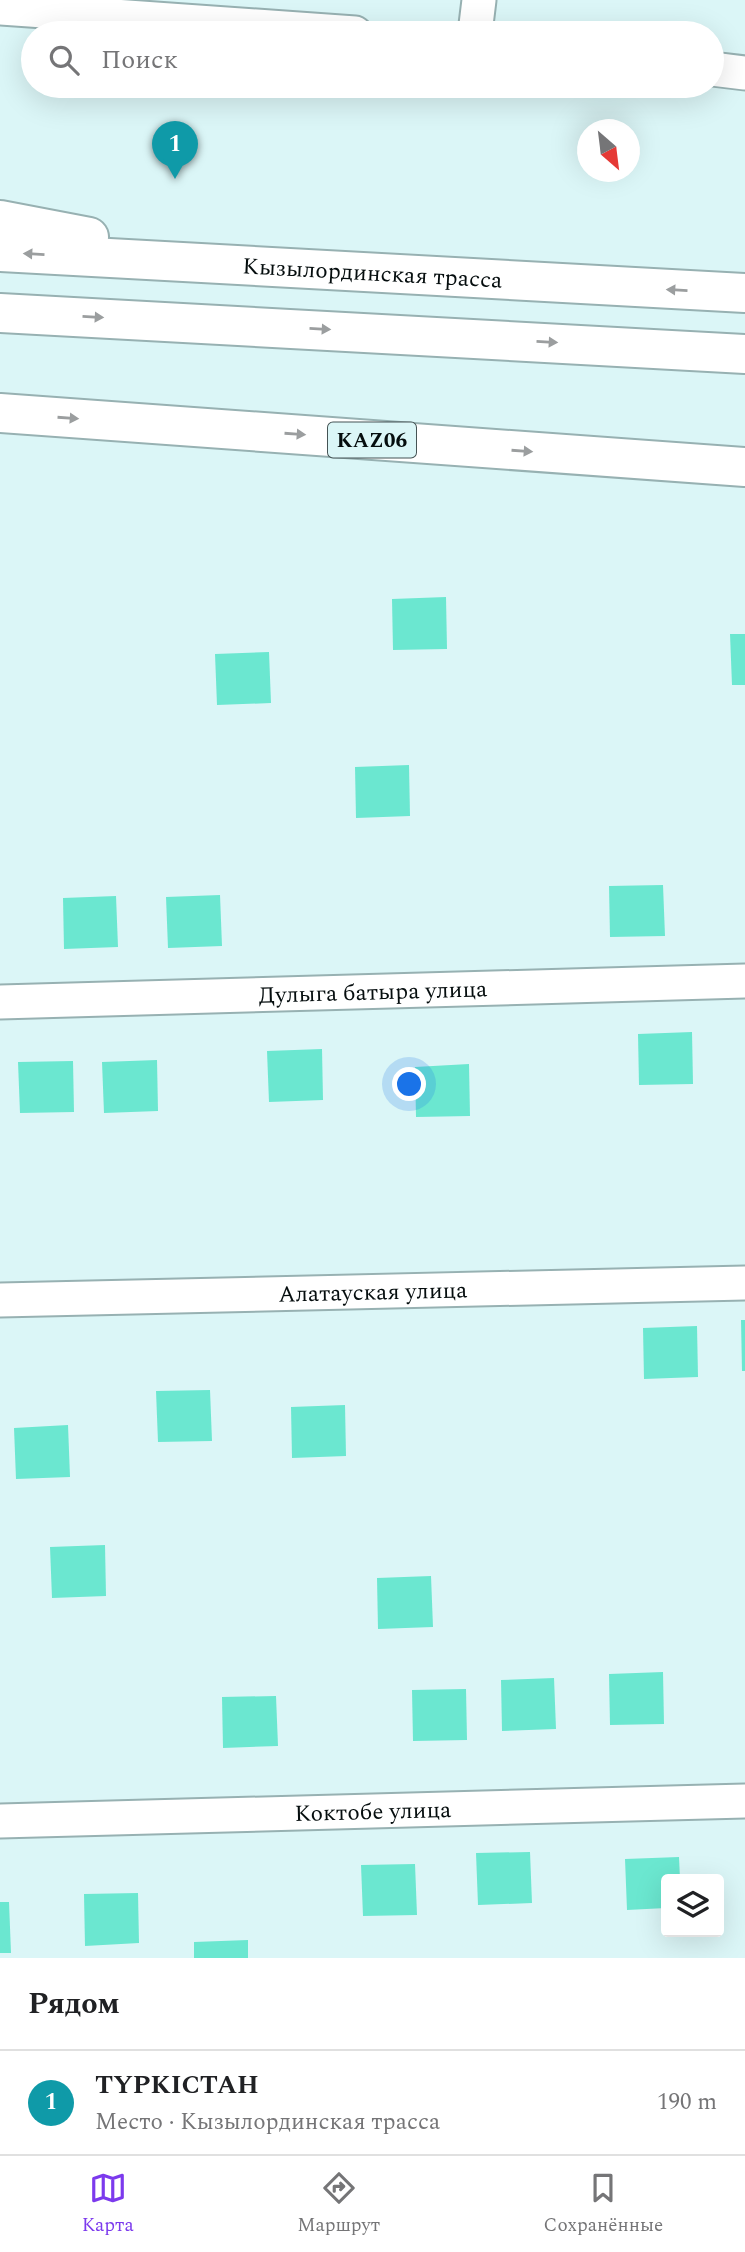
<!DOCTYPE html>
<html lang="ru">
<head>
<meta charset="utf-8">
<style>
	:root { --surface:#fff; --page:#f6f6f6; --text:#202124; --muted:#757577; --line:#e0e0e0; --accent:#7c3aed }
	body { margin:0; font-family:Spectral,serif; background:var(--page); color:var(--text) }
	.controls { position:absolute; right:21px; bottom:21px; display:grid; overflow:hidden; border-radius:7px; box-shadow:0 7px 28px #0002 }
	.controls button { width:63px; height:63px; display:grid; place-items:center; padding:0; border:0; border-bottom:2px solid var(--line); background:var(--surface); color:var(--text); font:35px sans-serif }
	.compass { position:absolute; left:577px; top:119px; width:63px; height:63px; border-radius:50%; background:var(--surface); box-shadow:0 7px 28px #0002; rotate:152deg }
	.you { position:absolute; left:410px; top:1085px; width:24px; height:24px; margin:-18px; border:5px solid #fff; border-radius:50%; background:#1a73e8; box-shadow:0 0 0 10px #1a73e833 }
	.badge { display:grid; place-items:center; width:46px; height:46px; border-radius:50%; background:var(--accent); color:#fff; font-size:23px; font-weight:700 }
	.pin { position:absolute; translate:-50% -58px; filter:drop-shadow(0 2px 4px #0008) }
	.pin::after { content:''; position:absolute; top:37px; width:24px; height:21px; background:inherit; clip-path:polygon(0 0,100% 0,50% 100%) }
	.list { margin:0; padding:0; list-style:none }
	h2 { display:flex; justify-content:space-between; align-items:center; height:91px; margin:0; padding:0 28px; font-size:30px }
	h2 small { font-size:23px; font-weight:400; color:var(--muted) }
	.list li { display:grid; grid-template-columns:46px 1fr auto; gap:21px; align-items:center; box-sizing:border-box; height:105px; padding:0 28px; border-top:2px solid var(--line) }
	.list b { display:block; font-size:26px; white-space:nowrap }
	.list p { margin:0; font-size:23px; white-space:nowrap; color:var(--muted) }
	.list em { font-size:23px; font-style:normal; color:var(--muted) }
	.icon { flex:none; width:38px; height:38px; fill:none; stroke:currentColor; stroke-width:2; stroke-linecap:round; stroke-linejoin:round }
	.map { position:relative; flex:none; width:745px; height:1958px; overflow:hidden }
	.search { position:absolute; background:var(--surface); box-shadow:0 7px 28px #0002; left:21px; right:21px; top:21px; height:77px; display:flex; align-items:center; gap:18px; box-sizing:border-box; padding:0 24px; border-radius:38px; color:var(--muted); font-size:26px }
	.sheet { height:196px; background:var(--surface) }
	nav { display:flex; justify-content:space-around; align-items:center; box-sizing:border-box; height:98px; border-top:2px solid var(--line); background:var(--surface); font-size:19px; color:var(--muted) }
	nav a { display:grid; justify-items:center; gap:4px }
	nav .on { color:var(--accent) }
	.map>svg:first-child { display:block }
	.building { fill:#6be7d0 }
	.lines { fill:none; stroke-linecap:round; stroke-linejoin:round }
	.minor-casing { stroke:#97b1b2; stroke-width:37 }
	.trunk-casing { stroke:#97b1b2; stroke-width:42 }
	.minor { stroke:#fff; stroke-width:33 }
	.trunk { stroke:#fff; stroke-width:38 }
	.oneway { fill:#9b9e9f }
	.labels { text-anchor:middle; stroke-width:5; stroke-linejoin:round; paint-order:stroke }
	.shield { fill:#dbf6f7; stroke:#455354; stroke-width:2 }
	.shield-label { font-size:21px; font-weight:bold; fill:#050d0e }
	.street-label { font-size:23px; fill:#050d0e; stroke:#dbf6f7 }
</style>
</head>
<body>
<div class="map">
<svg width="745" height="1958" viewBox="0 0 745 1958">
	<rect width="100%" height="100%" fill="#dbf6f7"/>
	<g class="building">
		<path d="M446,597L447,649L393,650L392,599Z"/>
		<path d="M730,634H745V685H732Z"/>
		<path d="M269,652L271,703L217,705L215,654Z"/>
		<path d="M409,765L410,816L356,818L355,767Z"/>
		<path d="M663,885L665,936L610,937L609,886Z"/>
		<path d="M220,895L222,946L168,948L166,897Z"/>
		<path d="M116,896L118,947L64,949L63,898Z"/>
		<path d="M692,1032L693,1084L639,1085L638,1034Z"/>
		<path d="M322,1049L323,1100L269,1102L267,1051Z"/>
		<path d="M157,1060L158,1111L104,1113L102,1062Z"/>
		<path d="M73,1061L74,1112L20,1113L18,1062Z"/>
		<path d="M469,1064L470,1116L416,1117L415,1067Z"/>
		<path d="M741,1320H745V1371H742Z"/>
		<path d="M697,1326L698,1377L644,1379L643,1328Z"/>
		<path d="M210,1390L212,1441L158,1442L156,1391Z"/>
		<path d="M345,1405L346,1456L292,1458L291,1407Z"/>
		<path d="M68,1425L70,1477L16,1479L14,1428Z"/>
		<path d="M105,1545L106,1596L52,1598L50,1547Z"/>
		<path d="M431,1576L433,1627L378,1629L377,1578Z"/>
		<path d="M663,1672L664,1724L610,1725L609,1674Z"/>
		<path d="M554,1678L556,1729L502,1731L501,1680Z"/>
		<path d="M466,1689L467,1740L413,1741L412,1690Z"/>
		<path d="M276,1696L278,1746L223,1748L222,1697Z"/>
		<path d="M530,1852L532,1903L478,1905L476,1853Z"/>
		<path d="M679,1857L680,1879H666V1908L627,1910L625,1859Z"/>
		<path d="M415,1864L417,1915L363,1916L361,1865Z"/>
		<path d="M138,1893L139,1943L85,1946L84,1894Z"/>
		<path d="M0,1902H9L11,1953H0Z"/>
		<path d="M248,1940V1958H194V1942Z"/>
	</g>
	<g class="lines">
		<g class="minor-casing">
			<g id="minor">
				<path d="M0,8L355,33"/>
				<path d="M475,33L479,0"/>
				<path d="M712,69L745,73"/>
				<path id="s1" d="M0,1002L745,981"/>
				<path id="s2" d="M0,1300L745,1283"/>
				<path id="s3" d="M0,1821L745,1801"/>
			</g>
		</g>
		<g class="trunk-casing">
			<g id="trunk">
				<path d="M0,220L89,237"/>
				<path id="s4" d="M0,252L745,293"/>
				<path d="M0,313L745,354"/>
				<path d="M0,413L745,467"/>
			</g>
		</g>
		<use href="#minor" class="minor"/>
		<use href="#trunk" class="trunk"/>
	</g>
	<defs><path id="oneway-solid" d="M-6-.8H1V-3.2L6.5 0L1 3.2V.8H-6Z" transform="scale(1.75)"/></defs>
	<g class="oneway">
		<use href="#oneway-solid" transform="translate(34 254) rotate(-177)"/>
		<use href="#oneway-solid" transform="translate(677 290) rotate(-177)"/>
		<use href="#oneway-solid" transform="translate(93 317) rotate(3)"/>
		<use href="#oneway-solid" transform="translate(320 329) rotate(3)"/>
		<use href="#oneway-solid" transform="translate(547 342) rotate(3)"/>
		<use href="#oneway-solid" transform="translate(68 418) rotate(4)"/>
		<use href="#oneway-solid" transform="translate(295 434) rotate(4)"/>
		<use href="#oneway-solid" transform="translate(522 451) rotate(4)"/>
	</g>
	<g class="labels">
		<rect class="shield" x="328" y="422.5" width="88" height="35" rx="5"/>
		<g class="shield-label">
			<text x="372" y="447">KАZ06</text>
		</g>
		<g class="street-label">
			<text dy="8" stroke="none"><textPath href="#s4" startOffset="373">Кызылординская трасса</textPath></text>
			<text dy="8" stroke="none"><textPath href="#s1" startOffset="373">Дулыга батыра улица</textPath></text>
			<text dy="8" stroke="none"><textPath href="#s2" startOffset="373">Алатауская улица</textPath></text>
			<text dy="8" stroke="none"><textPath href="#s3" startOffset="373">Коктобе улица</textPath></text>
		</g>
	</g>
</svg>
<div class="controls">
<button><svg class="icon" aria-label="layers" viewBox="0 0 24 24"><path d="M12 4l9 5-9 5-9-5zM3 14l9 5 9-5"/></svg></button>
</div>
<svg class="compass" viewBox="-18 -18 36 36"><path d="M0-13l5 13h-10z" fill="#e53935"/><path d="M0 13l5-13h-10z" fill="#757577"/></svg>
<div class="you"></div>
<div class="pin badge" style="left:175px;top:179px;background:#0f9aa8">1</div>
<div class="search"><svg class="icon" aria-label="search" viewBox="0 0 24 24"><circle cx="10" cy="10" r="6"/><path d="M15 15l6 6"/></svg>Поиск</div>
</div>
<section class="sheet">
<h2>Рядом<small></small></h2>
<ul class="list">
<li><span class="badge" style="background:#0f9aa8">1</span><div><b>ТҮРКIСТАН</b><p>Место · Кызылординская трасса</p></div><em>190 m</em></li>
</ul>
</section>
<nav>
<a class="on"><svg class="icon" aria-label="map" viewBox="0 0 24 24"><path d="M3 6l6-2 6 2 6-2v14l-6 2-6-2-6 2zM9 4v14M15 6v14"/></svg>Карта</a>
<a><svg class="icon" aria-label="directions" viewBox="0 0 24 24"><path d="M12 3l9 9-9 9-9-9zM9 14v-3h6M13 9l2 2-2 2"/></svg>Маршрут</a>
<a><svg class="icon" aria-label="saved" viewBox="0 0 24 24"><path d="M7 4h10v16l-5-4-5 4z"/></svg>Сохранённые</a>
</nav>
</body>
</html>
